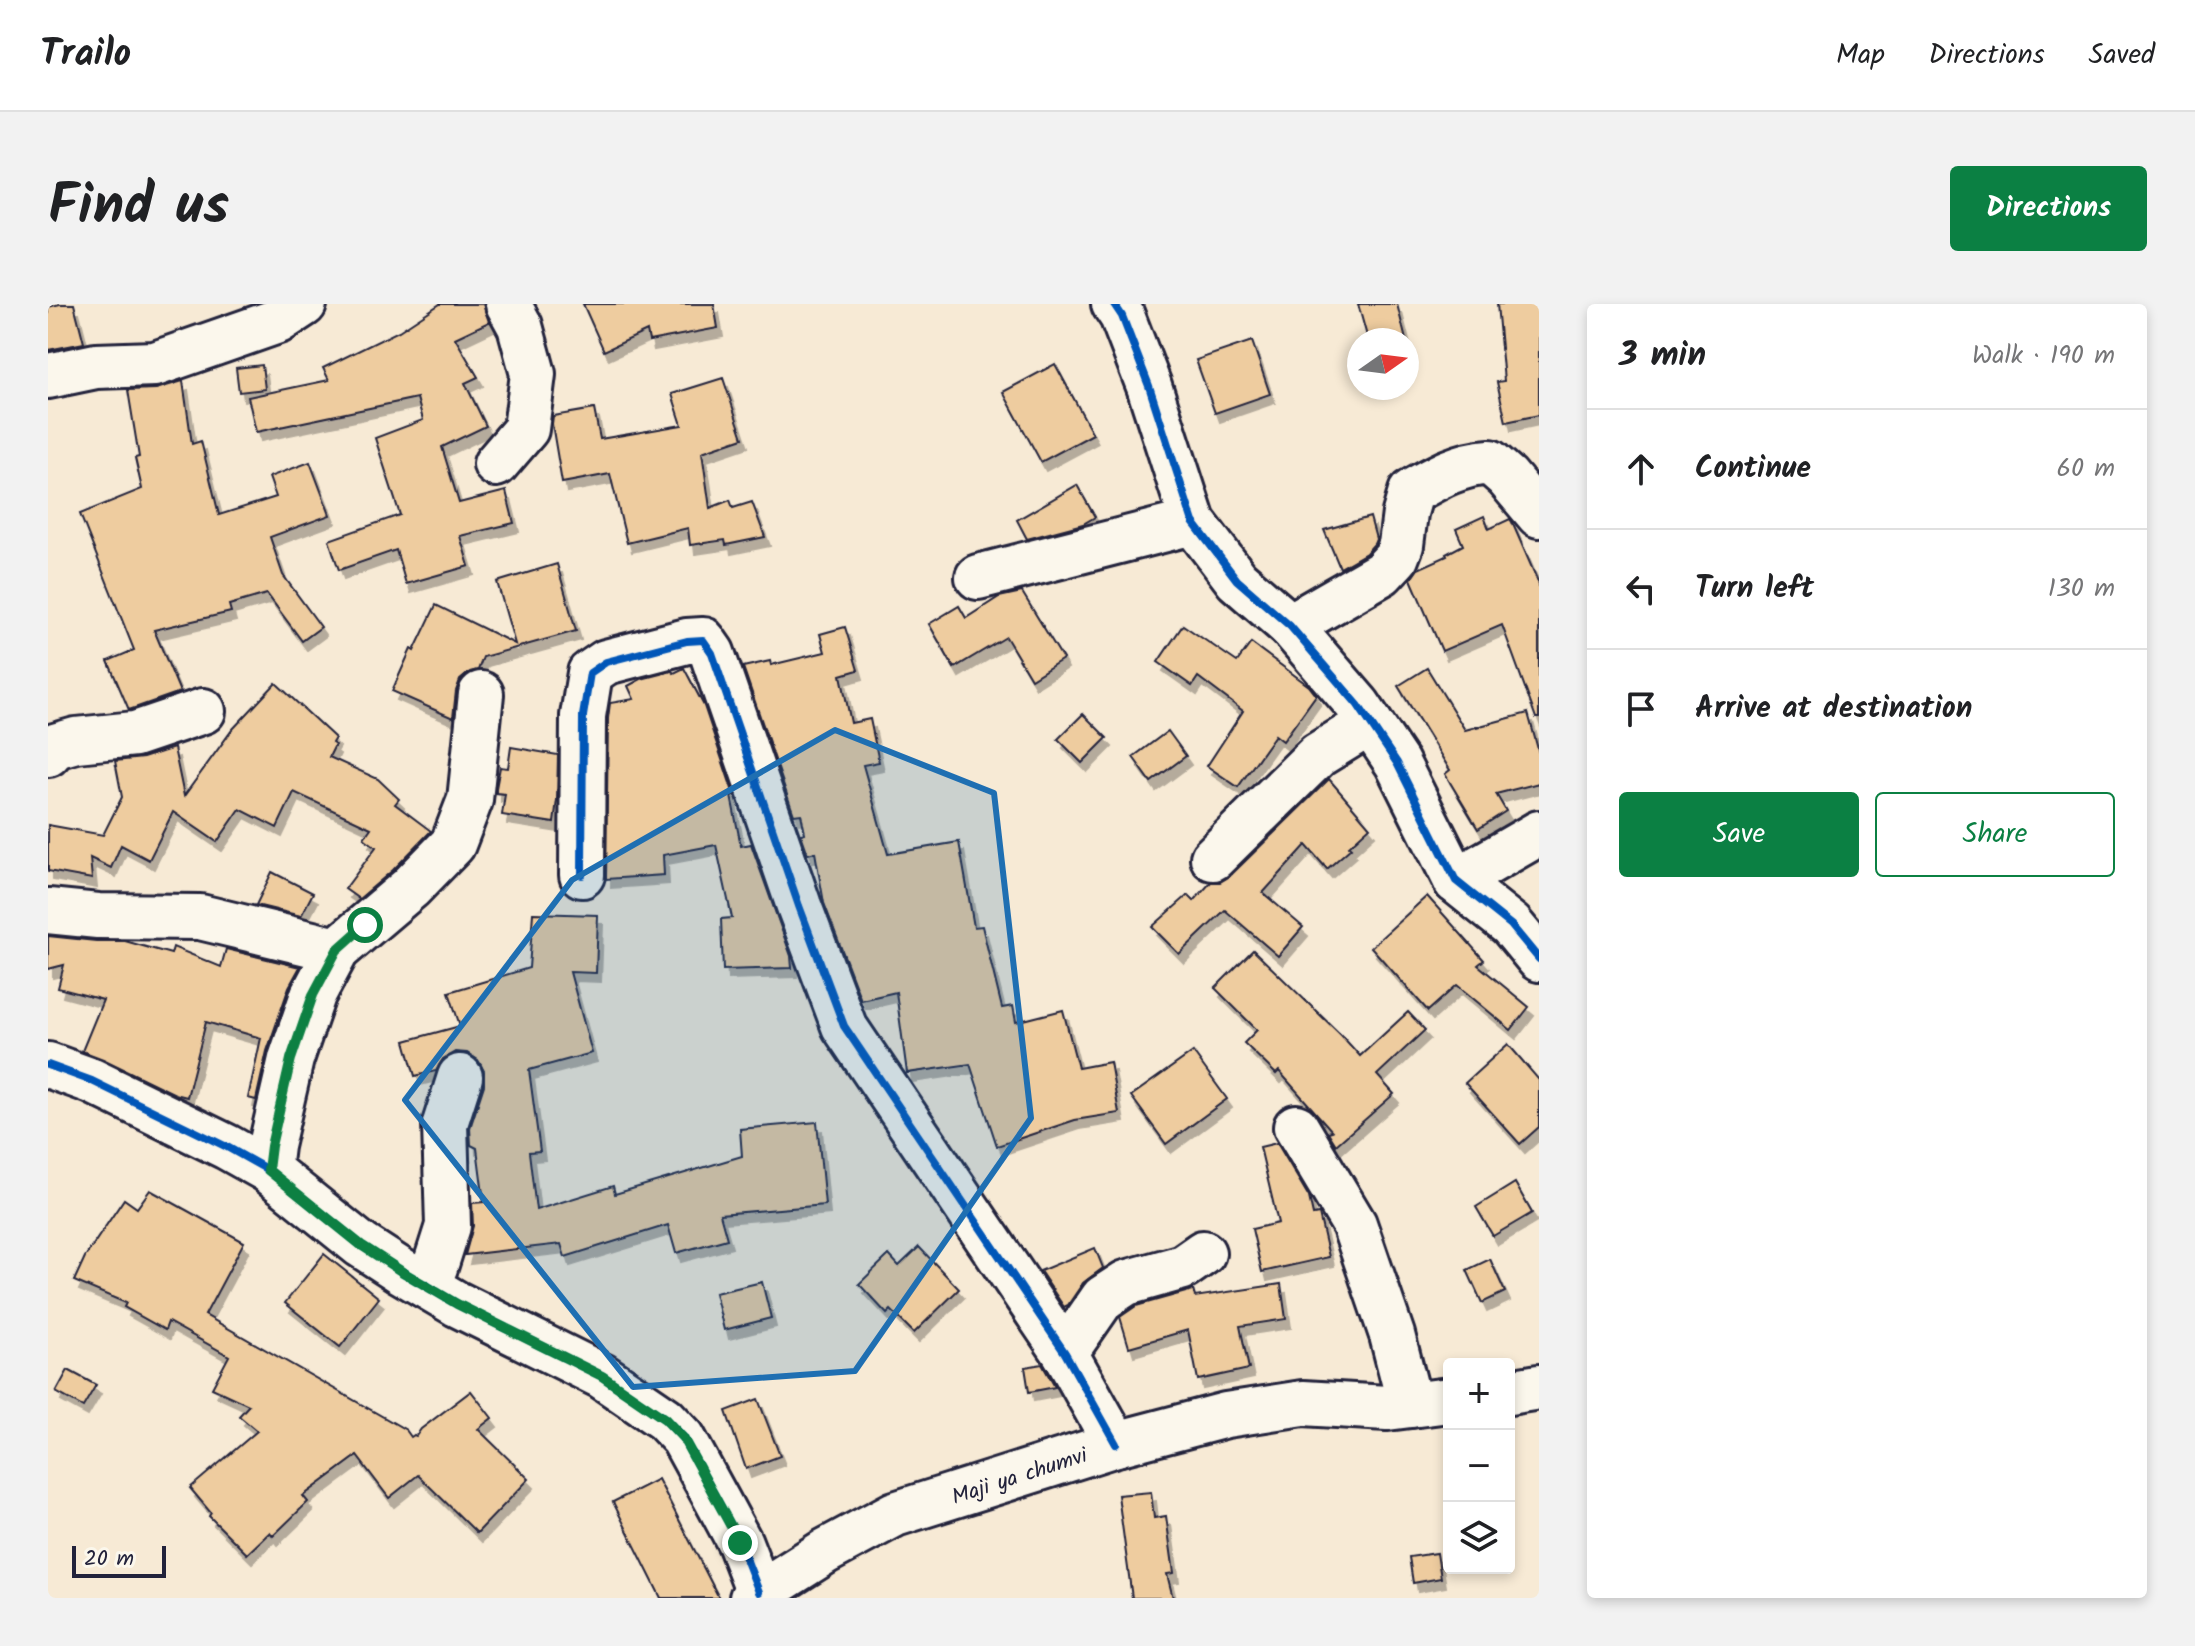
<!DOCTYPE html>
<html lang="en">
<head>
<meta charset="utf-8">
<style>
	:root { --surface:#fff; --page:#f2f2f2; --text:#202124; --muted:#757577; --line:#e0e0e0; --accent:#0b8043 }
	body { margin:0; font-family:Kalam,sans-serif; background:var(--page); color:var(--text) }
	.controls { position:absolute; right:24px; bottom:24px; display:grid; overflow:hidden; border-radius:8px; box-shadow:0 4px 12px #0003 }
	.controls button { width:72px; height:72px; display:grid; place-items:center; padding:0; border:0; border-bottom:2px solid var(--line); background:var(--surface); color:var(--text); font:40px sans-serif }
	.compass { position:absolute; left:1299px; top:24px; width:72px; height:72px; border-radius:50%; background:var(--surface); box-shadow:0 4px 12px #0003; rotate:76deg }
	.scale { position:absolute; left:24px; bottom:20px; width:94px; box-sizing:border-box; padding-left:8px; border:4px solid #22223b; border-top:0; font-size:22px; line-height:28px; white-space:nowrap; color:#22223b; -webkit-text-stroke:6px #fbf7ec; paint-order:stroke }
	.stop { position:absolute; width:24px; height:24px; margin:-18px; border:6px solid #0b8043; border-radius:50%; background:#fff }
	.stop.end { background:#0b8043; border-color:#fff; box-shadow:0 2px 8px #0008 }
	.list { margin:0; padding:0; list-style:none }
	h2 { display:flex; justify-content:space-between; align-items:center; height:104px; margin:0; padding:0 32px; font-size:34px }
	h2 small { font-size:26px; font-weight:400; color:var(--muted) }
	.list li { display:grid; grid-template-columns:52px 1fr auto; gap:24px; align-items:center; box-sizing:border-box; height:120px; padding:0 32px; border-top:2px solid var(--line) }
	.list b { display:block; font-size:30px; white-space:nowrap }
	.list em { font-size:26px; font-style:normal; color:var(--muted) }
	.actions { display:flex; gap:16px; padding:24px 32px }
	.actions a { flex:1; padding:18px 0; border:2px solid var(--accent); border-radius:8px; text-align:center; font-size:28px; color:var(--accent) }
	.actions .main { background:var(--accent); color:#fff }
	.icon { flex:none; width:44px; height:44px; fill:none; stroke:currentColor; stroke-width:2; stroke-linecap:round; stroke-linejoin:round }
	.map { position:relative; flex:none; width:1491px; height:1294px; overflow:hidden; border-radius:8px }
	header { display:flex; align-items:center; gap:48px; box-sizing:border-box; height:112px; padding:0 40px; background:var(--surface); border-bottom:2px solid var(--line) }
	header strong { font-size:38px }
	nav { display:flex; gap:44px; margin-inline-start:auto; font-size:28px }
	.intro { display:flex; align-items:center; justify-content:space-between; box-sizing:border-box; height:192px; padding:0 48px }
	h1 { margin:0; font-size:56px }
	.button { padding:20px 36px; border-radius:8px; background:var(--accent); color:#fff; font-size:28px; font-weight:700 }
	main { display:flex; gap:48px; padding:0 48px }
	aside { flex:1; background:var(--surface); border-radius:8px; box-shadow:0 4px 12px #0003 }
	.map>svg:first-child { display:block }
	.building { fill:#eecc9f; stroke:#22223b; stroke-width:2; filter:url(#shadow) }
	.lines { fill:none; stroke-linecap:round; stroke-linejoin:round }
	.minor-casing { stroke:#22223b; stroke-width:50 }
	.minor { stroke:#fbf7ec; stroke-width:44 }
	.cycleway-casing { stroke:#fbf7ec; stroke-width:13 }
	.cycleway { stroke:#0057b8; stroke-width:8 }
	.route { stroke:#0b8043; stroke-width:10 }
	.marked { fill:#1f6fb2; fill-opacity:0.2; stroke:#1f6fb2; stroke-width:6; stroke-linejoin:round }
	.labels { text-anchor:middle; stroke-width:8; stroke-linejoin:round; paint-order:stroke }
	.street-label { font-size:22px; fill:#22223b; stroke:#fbf7ec }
</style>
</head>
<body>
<header>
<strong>Trailo</strong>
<nav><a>Map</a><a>Directions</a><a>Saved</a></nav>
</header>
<div class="intro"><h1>Find us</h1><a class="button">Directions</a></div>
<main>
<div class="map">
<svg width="1491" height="1294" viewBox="0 0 1491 1294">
	<defs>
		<filter id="shadow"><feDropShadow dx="5" dy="9" stdDeviation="0" flood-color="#0004"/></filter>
	</defs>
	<rect width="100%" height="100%" fill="#f7ead5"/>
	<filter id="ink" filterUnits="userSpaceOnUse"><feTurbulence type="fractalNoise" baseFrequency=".0125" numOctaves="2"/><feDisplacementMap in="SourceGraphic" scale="16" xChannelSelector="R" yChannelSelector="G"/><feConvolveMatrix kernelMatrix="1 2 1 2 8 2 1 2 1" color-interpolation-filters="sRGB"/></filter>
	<g filter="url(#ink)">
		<g class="building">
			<path d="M12,0H26L36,39L0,46V3Z"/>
			<path d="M392,0H435L441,18L407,34L430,73L417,79L438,122L394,143L411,199L458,187L466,219L412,232L421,262L358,280L348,246L291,266L281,236L352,211L327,134L375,116L369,94L208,128L200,93L281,76L275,64L351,27Z"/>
			<path d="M535,0H666L670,24L601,37L599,27L556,47Z"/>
			<path d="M1310,0H1349L1358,36H1320Z"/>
			<path d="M1449,0H1491V111L1458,118L1449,78L1456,77Z"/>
			<path d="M1204,37L1222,90L1167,109L1148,56Z"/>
			<path d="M1007,60L1045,130L993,158L955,88Z"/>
			<path d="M214,61L217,85L191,88L188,64Z"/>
			<path d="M675,74L695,134L654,148L662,204L682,196L685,204L704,198L717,233L678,241L677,236L642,241L640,224L579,239L562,170L514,179L504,120L505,112L546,105L552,135L634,121L624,90Z"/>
			<path d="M135,77L144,140L153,137L171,211L228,193L221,173L262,158L282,211L222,233L235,271L273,323L254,337L219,290L181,301L183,308L106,326L132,388L81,406L60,357L86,346L32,210L94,185L87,154L91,153L80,86L108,85Z"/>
			<path d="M1029,181L1047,213L1035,220L979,235L969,216Z"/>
			<path d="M1436,212L1441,225L1462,215L1464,218L1491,280V414H1488L1454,321L1394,347L1363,275L1370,265L1399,252L1398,250L1415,241L1408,225Z"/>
			<path d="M1322,213L1328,235L1326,240L1318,249L1292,264L1276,226Z"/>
			<path d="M509,260L528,327L435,353L430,366L422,368L412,376L408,387L405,414L344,387L363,345L366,347L388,301L467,340L449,278Z"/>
			<path d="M974,288L1015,355L983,375L958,333L906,364L881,320L911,302L918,314L951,293Z"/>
			<path d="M1135,321L1189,358L1203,339L1261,382L1268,391L1235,437L1227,431L1190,483L1159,462L1195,407L1150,373L1144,382L1110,358Z"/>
			<path d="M797,323L810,366L793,371L803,419L822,415L831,458L815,461L840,550L911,538L926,623L934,622L954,704L965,702L968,718L1015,706L1030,764L1062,758L1071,809L1027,816L949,842L922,760L859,769L848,688L813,696L776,599L767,548L760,550L753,530L757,529L753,510L746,511L695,363L722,357L723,361L777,348L772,330Z"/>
			<path d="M636,364L656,402L686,491L683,492L693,542L703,540L743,652L744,664L675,666L673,615L684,614L668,541L615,551L616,571L558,575L560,414L562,399L586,395L580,382L593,375L624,367L626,369Z"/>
			<path d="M1379,364L1417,426L1480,409L1491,449V479L1448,490L1458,507L1430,525L1397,470L1402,466L1350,382Z"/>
			<path d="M228,379L287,434L284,439L287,441L281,453L330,475L351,495L347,500L383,527L345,566L311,595L297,585L328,543L316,534L323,524L246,488L229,524L192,505L169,538L125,508L101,556L73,541L63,564L42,554L44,575L0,567V521L55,531L74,493L67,457L95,454L126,444L136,492L184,426Z"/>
			<path d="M1035,410L1059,434L1034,459L1010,435Z"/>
			<path d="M1120,427L1138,452L1103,478L1085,453Z"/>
			<path d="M463,443L510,451L509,496L506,519L454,511L457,490L448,489V484L452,463L460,464Z"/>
			<path d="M1281,475L1322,523L1301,542L1303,544L1279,565L1258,541L1215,589L1255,623L1230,652L1177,606L1131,650L1104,623L1140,591L1146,597L1163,578H1172L1182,572Z"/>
			<path d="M224,568L265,589L253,612L208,601Z"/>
			<path d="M1379,592L1436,656L1430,661L1481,703L1463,726L1409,681L1380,707L1323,643Z"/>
			<path d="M485,609L550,611L548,669L522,668L544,749L481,766L492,847L481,848L488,906L565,882L567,890L694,852L692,825L769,818L777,901L672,910L679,935L628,949L620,921L517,953L513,940L417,951L425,922L424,899L436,898L429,844L423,841L422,824L436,781V767L430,756L419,749L407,748L395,755L388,767L367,772L357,737L412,722L401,688L481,664Z"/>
			<path d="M0,632L48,637H77L123,650L125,643L173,663L178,645L252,663L241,683L219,747L208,796L200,794L213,734L158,718L139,793L127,790L55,755L34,747L55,696L10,684L16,661L0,665Z"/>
			<path d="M1205,646L1293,731L1312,752L1360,708L1377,726L1329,771L1346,790L1288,841L1280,828L1284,827L1231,767L1228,770L1196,739L1209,726L1167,684Z"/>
			<path d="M1460,740L1491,776V823L1472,840L1417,779Z"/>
			<path d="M1145,748L1179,795L1118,840L1083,792Z"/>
			<path d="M1229,839L1261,893L1265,911L1271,910L1281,953L1214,968L1204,925L1230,919L1212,843Z"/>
			<path d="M1467,879L1484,909L1445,932L1428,903Z"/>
			<path d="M102,886L196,938L157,1011L358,1126L363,1133L366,1131L368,1132L373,1125L423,1087L444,1114L430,1125L481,1175L429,1229L370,1171L341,1194L309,1152L255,1192L260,1198L225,1232L222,1228L199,1250L161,1212L163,1209L142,1184L209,1127L191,1112L201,1101L164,1084L181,1052L120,1018L117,1026L76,1003L78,999L26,977L37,953L76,895L89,904Z"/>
			<path d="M871,943L911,985L866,1029L843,1006L839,1010L811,980L841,951L851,962Z"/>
			<path d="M1047,944L1055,964L1035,979L1020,1001L1016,1003L992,967Z"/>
			<path d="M276,950L331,994L292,1043L237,999Z"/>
			<path d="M1442,955L1457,988L1434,999L1419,966Z"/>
			<path d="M714,978L723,1014L676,1026L667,989Z"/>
			<path d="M1233,980L1238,1015L1192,1022L1201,1065L1150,1076L1140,1026L1081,1043L1072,1013L1088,1002L1145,986L1147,993Z"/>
			<path d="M994,1060L1007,1083L981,1088L977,1063Z"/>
			<path d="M20,1066L48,1081L35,1103L8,1088Z"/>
			<path d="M710,1095L732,1152L698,1165L678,1107Z"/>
			<path d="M610,1175L671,1294H613L565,1198Z"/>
			<path d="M1103,1188L1106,1214L1118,1212L1126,1269L1119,1270L1125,1294H1084L1070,1191Z"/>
			<path d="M1389,1249L1393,1274L1365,1279L1361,1253Z"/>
		</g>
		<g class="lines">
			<g class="minor-casing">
				<g id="minor">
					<path d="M1066,0L1074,12L1101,82L1145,218L1189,276L1242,322L1310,401L1349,459L1408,577L1463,621L1491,655"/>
					<path d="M0,72L48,62L107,60L230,17L256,0"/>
					<path d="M448,160L478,125L485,70L472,22L460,0"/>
					<path d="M930,273L1145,218"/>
					<path d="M1242,322L1334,269L1348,254L1353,241L1357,209L1363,188C1389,173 1411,160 1442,158L1459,173L1491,211"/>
					<path d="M0,450L7,442L28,436L87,430L155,407"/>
					<path d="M1165,554L1270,451L1322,419"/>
					<path d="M534,571L535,412L542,369L558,358L639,337L655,336L664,349L751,602L796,722L1017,1049L1068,1140"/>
					<path d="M1408,577L1491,529"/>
					<path d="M0,607L50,612L152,613L289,646"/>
					<path d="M0,761L44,777L179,843L220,866L313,941L353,967L409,1000L554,1072L617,1115L635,1134L670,1198L692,1239L711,1288"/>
					<path d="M1248,823L1306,920L1344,1031L1362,1101"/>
					<path d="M220,866L223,842L243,755L265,691L289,646L362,584L405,540L422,496L433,390"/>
					<path d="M377,981L387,963L400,922L397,820L412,773"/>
					<path d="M1017,1049L1055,994L1078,979L1135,963L1155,949"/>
					<path d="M1461,1088L1491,1083"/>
					<path d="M704,1294L778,1247L847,1210L1068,1140L1178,1111L1255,1099L1339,1104L1401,1096"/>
				</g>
			</g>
			<use href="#minor" class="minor"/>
			<g class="cycleway-casing">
				<g id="cycleway">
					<path d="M1066,0L1074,12L1101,82L1145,218L1189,276L1242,322L1310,401L1349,459L1408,577L1463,621L1491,655"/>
					<path d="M534,571L535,412L542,369L558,358L639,337L655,336L664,349L751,602L796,722L1017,1049L1068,1140"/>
					<path d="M0,761L44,777L179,843L220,866L313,941L353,967L409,1000L554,1072L617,1115L635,1134L670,1198L692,1239L711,1288"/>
				</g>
			</g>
			<use href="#cycleway" class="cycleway"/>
		</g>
	</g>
	<g class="lines" filter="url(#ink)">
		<path class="route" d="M317,621L289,646L265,691L243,755L223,842L220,866L313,941L353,967L409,1000L554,1072L617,1115L635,1134L692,1239"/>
	</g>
	<path class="marked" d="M787,426L946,489L983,814L807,1067L585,1083L357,796L524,576Z"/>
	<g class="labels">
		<g class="street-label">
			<text transform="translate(971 1171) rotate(-18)" y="8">Maji ya chumvi</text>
		</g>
	</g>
</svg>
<div class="controls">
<button>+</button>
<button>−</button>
<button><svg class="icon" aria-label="layers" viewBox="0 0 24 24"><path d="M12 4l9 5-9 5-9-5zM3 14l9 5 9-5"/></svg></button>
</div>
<svg class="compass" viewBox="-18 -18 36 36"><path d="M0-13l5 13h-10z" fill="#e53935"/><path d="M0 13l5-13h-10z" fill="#757577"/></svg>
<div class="scale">20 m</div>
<div class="stop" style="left:317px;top:621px"></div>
<div class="stop end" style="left:692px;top:1239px"></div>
</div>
<aside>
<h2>3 min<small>Walk · 190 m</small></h2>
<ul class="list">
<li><svg class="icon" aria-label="ahead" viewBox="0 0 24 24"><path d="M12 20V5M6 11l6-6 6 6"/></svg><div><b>Continue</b></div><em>60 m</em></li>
<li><svg class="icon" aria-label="left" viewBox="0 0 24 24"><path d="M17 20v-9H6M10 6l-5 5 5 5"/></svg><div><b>Turn left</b></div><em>130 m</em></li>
<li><svg class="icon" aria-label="arrive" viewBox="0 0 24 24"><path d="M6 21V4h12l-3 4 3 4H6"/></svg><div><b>Arrive at destination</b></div></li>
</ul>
<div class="actions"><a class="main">Save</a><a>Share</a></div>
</aside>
</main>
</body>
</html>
